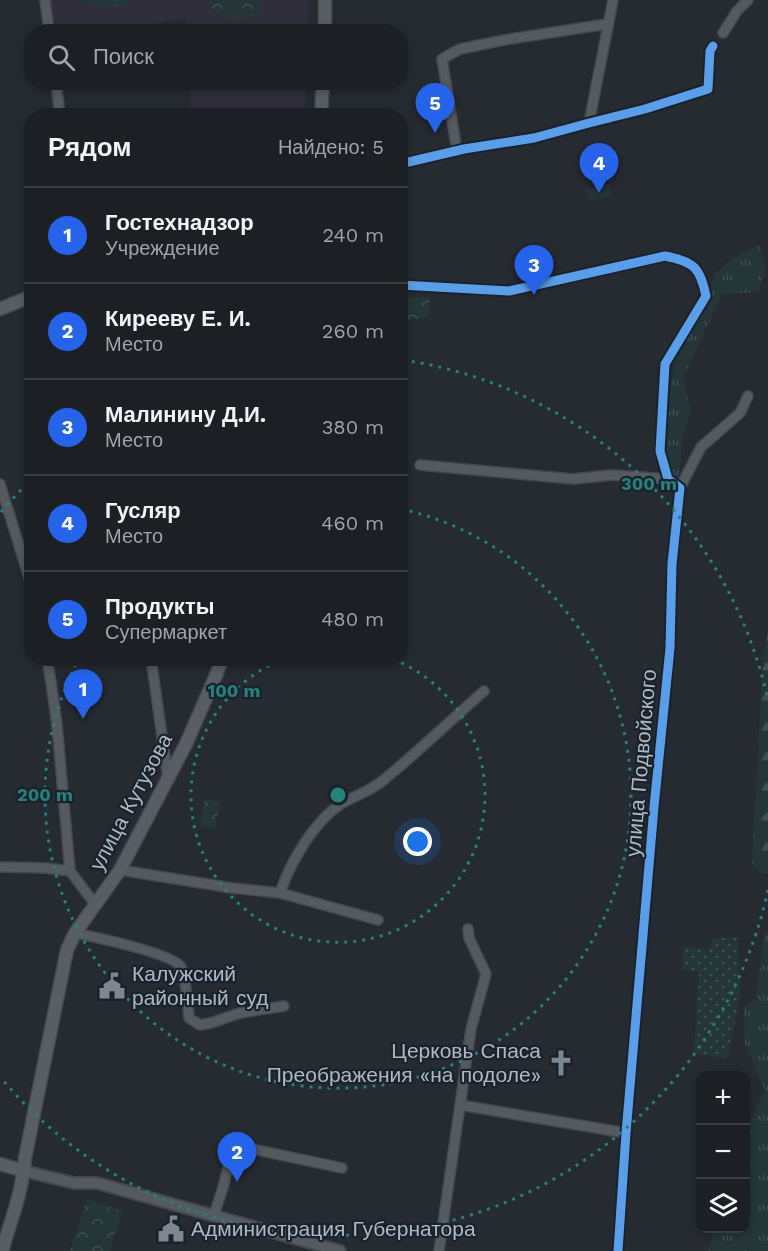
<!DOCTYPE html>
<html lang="ru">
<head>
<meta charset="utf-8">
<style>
	:root { --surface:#1c2025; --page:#292d32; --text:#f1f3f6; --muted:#a0a3a7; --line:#3a3e42; --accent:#2563eb }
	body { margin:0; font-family:"Work Sans",sans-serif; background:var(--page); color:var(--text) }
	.controls { position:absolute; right:18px; bottom:18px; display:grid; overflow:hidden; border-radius:12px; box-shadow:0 3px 9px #0003 }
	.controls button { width:54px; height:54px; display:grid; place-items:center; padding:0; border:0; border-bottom:2px solid var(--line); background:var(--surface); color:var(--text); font:30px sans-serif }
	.you { position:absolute; left:418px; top:842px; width:21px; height:21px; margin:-15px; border:4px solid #fff; border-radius:50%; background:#1a73e8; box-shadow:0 0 0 9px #1a73e833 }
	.badge { display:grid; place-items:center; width:39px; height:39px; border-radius:50%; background:var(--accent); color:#fff; font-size:20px; font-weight:700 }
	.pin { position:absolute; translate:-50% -50px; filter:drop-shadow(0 2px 3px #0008) }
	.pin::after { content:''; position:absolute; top:32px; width:21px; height:18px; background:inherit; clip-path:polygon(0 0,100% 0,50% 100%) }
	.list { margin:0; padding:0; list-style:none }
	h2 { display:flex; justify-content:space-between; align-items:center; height:78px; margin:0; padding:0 24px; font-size:26px }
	h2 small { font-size:20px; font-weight:400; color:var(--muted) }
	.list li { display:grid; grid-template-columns:39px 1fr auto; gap:18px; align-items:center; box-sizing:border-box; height:96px; padding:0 24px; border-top:2px solid var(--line) }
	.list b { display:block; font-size:22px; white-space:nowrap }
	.list p { margin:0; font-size:20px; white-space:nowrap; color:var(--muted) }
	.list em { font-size:20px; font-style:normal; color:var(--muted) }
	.icon { flex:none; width:33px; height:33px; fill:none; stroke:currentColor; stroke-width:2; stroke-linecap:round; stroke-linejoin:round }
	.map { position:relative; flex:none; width:768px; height:1251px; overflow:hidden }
	.search { position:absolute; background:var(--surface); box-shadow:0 3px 9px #0003; left:24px; top:24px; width:384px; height:66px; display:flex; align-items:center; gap:15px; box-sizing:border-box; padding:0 21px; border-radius:24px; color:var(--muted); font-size:22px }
	.panel { position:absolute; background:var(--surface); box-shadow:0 3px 9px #0003; left:24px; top:108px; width:384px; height:558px; border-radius:24px }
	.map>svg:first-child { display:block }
	.medical { fill:#2f2e3a }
	.grass { fill:url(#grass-tufts) }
	.forest { fill:url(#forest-firs) }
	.park { fill:url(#park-crowns) }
	.garden { fill:url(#garden-dots) }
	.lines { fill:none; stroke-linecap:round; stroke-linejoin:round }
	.minor-casing { stroke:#44474c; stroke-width:12 }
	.tertiary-casing { stroke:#44474c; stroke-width:14 }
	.secondary-casing { stroke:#44474c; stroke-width:15 }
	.minor { stroke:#555a60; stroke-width:9 }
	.tertiary { stroke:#555a60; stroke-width:10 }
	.secondary { stroke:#585e64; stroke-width:12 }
	.cycleway-casing { stroke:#1a222b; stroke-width:13 }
	.cycleway { stroke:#5a9eea; stroke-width:9 }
	.ring { fill:none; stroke:#27807b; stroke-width:3; stroke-dasharray:3 6 }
	.labels { text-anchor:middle; stroke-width:4.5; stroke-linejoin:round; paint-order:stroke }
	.street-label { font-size:21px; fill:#aeb8c3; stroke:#1a222b }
	.poi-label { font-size:21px; fill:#aeb8c3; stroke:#1a222b; text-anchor:start }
	.centre { fill:#27807b; stroke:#1a222b; stroke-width:3 }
	.ring-label { font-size:18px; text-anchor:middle; font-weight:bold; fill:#27807b; stroke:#1a222b; stroke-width:4.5; stroke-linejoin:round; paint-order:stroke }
</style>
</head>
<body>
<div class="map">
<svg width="768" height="1251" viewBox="0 0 768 1251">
	<defs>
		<pattern id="grass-tufts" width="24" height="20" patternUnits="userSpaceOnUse" patternTransform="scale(1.5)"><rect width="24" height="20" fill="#243637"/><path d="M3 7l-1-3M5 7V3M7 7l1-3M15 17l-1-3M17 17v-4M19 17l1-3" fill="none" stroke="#415152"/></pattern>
		<pattern id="forest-firs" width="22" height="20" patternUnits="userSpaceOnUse" patternTransform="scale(1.5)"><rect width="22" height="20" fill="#243637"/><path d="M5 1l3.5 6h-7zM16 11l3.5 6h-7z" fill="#415152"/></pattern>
		<pattern id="park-crowns" width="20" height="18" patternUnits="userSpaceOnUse" patternTransform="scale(1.5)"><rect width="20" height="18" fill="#243637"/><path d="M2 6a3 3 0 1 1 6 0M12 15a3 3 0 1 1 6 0" fill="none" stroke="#415152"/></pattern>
		<pattern id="garden-dots" width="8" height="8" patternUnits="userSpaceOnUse" patternTransform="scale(1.5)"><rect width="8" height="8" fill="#243637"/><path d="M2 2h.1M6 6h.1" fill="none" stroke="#415152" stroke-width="1.8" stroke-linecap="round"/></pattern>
	</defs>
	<rect width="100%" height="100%" fill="#262b31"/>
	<g class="medical">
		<path d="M50,0H308V31H187L186,18L123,31H54Z"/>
		<path d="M189,83H306L305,115H208L207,109H190Z"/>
	</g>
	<g class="grass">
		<path d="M81,0H129L130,5L107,7L85,4Z"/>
		<path d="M609,184L611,196L589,201L586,190Z"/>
		<path d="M759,245L766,266L759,292L722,294L683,379L691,412L682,439L679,482L672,476L664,451L673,369L685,342L709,298L715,274L732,258Z"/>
		<path d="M765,932H768V1251H708L715,1229L746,1228V1127L751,1120L765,1091L745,1044L744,1008L755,1000Z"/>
	</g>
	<path class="forest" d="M768,632V873H760L752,862L763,656Z"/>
	<g class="park">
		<path d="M205,0H259V14C248,19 231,20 220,14C214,11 209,5 205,0Z"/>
		<path d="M401,297L430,298L429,317L401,321Z"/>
		<path d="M205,799L220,802L215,829L200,826Z"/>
		<path d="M87,1199L122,1211L110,1251H70Z"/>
	</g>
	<path class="garden" d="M738,937L740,998L727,1059L694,1053L699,972L682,970L684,946L709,950L713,938Z"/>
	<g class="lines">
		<g class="minor-casing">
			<g id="minor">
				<path d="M45,0L49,32"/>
				<path d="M723,33L737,11L748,0"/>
				<path d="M56,82L60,116"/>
				<path d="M589,123L613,0"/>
				<path d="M457,151L442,59L460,49L510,39L607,24"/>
				<path d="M400,164L464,149L534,138L589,123L645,109L708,89L710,51L713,46"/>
				<path d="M400,285L509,291L665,256C694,262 700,267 706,296L665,364L660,451L668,479L680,488L672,564L670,648L654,807L626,1133L618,1251"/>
				<path d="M420,465L573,479L612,475L668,479"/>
				<path d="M0,484L32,587"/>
				<path d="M680,488L701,447L740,413L748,396"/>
				<path d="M47,658L52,689L57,725L70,871L95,904"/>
				<path d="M151,658L168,779"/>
				<path d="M0,867L46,868L70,871"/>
				<path d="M120,870L232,888L280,893L378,920"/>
				<path d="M280,893C290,863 314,821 341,804C354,796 370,791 381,782C417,753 450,721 484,691"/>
				<path d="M75,933C94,937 172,953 181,967C186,977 188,1006 189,1018L200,1025L211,1023L240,1013L284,1006"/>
				<path d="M460,1105L626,1133"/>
				<path d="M214,1215L224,1184L233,1145L342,1168"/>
				<path d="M439,1251L471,1029L486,974L469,938L468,929"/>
			</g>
		</g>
		<g class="tertiary-casing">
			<path id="tertiary" d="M24,1171L74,1183H97L340,1251"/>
		</g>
		<g class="secondary-casing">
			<g id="secondary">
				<path d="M325,32V0"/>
				<path d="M321,116L323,82"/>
				<path d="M0,309L32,296"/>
				<path d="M0,1164L24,1171"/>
				<path d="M2,1251C11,1220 23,1190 25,1158L67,950L75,933L120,870L186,744L217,673L222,658"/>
			</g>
		</g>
		<use href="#minor" class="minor"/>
		<use href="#tertiary" class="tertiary"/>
		<use href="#secondary" class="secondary"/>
		<g class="cycleway-casing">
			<g id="cycleway">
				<path d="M400,164L464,149L534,138L589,123L645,109L708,89L710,51L713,46"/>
				<path d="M400,285L509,291L665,256C694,262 700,267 706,296L665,364L660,451L668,479L680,488L672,564L670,648L654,807L626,1133L618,1251"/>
			</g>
		</g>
		<use href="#cycleway" class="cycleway"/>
	</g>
	<g class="ring">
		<path d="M393 659A147 147 0 1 1 283 659"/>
		<path d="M401 509A293 293 0 1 1 78 660"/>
		<path d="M768 890A440 440 0 0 1 1 1078M1 512A440 440 0 0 1 30 481M403 360A440 440 0 0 1 768 700"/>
	</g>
	<defs>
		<g id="civic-bare" transform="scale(2.07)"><path d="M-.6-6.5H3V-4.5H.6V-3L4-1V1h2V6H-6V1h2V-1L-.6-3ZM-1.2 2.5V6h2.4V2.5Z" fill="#7e8790" stroke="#1a222b" stroke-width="2.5" paint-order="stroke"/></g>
		<g id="church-bare" transform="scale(2.07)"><path d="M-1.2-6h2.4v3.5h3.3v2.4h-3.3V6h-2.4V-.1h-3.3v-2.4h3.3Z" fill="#7e8790" stroke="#1a222b" stroke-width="2.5" paint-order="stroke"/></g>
	</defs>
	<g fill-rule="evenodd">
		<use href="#civic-bare" x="112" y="986"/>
		<use href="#church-bare" x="561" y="1063"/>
		<use href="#civic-bare" x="171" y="1229"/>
	</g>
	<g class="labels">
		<g class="street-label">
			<text transform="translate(641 763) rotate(-85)" y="7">улица Подвойского</text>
			<text transform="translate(131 802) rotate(-62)" y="7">улица Кутузова</text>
		</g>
		<g class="poi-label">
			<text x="132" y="981">Калужский<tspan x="132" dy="24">районный суд</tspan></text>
			<text x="541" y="1058" text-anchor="end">Церковь Спаса<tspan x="541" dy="24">Преображения «на подоле»</tspan></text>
			<text x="191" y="1236">Администрация Губернатора</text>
		</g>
	</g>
	<circle cx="338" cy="795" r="9" class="centre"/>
	<g class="ring-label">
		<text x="649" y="490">300 m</text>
		<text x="234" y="697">100 m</text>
		<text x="45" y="801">200 m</text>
	</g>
</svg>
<div class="controls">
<button>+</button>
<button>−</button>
<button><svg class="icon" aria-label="layers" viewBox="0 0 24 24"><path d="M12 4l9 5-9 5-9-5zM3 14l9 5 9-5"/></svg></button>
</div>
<div class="you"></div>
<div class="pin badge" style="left:83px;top:719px">1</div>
<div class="pin badge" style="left:237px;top:1182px">2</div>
<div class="pin badge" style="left:534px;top:295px">3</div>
<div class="pin badge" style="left:599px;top:193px">4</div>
<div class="pin badge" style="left:435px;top:133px">5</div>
<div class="search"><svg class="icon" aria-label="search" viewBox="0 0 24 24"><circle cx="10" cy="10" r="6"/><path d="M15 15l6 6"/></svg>Поиск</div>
<section class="panel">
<h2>Рядом<small>Найдено: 5</small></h2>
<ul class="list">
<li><span class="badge">1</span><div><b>Гостехнадзор</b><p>Учреждение</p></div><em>240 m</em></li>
<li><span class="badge">2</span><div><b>Кирееву Е. И.</b><p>Место</p></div><em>260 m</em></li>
<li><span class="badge">3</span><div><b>Малинину Д.И.</b><p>Место</p></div><em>380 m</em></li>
<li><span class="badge">4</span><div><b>Гусляр</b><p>Место</p></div><em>460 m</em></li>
<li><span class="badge">5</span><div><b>Продукты</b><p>Супермаркет</p></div><em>480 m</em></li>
</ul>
</section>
</div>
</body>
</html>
